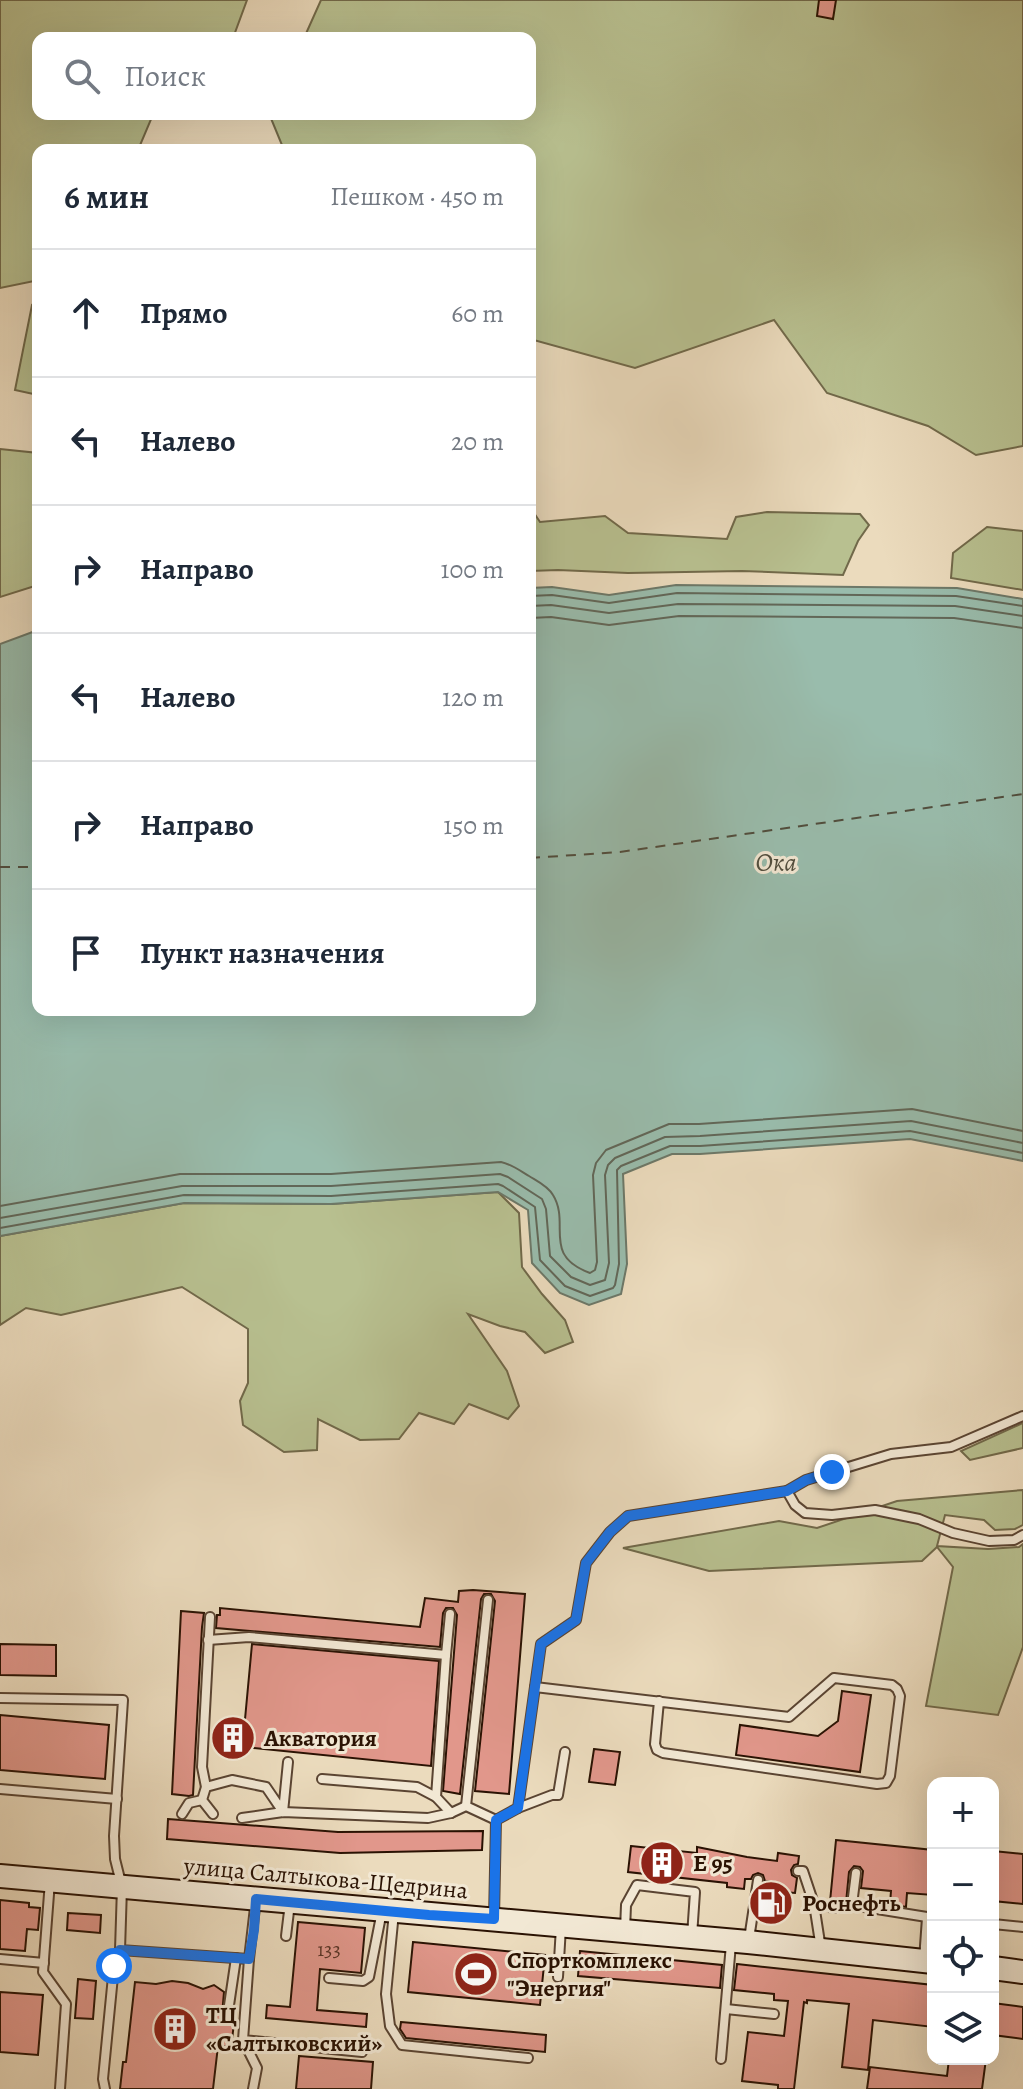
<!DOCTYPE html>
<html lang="ru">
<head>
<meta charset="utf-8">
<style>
	:root { --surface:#fff; --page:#f2f2f3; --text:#1f2937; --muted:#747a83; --line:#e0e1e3 }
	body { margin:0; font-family:Alegreya,serif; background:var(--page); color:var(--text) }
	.controls { position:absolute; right:24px; bottom:24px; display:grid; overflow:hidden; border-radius:16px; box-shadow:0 8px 32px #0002 }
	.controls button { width:72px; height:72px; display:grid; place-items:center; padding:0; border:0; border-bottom:2px solid var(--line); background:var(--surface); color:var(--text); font:40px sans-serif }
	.stop { position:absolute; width:24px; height:24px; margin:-18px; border:6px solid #1a73e8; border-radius:50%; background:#fff }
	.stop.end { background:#1a73e8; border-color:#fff; box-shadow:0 2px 8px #0008 }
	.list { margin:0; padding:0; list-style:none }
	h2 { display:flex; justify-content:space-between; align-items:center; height:104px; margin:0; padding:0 32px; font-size:34px }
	h2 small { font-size:26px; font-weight:400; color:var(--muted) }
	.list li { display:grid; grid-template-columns:52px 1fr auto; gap:24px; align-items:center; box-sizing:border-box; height:128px; padding:0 32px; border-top:2px solid var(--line) }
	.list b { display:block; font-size:30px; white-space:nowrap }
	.list em { font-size:26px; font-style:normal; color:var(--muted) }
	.icon { flex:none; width:44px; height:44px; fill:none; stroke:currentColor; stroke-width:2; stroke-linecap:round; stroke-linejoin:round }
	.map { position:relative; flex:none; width:1023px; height:2089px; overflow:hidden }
	.search { position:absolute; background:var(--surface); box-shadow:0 8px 32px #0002; left:32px; top:32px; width:504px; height:88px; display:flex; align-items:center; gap:20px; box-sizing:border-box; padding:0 28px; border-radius:16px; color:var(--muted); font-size:30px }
	.panel { position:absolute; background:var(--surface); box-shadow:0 8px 32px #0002; left:32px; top:144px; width:504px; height:872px; border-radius:16px }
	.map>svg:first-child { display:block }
	.green { fill:#b8c090; stroke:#71694a; stroke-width:2 }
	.water { fill:#99bcac; stroke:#6d7868; stroke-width:2 }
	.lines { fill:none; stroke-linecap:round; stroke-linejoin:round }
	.shore { stroke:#626758; stroke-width:2 }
	.ferry { stroke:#514e3e; stroke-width:2; stroke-dasharray:10 8; stroke-linecap:butt }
	.building { fill:#e1978b; stroke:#2a1203; stroke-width:2 }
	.lane-casing { stroke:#5a4432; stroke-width:12 }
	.secondary-casing { stroke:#2a1203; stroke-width:26 }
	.lane { stroke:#f2e8d4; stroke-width:8 }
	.secondary { stroke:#f2e8d4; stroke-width:22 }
	.route { stroke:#1a73e8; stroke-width:10 }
	.labels { text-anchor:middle; stroke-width:6; stroke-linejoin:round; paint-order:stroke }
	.number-label { font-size:20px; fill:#583325 }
	.poi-label { font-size:24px; font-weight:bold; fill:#2a1203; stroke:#f2e8d4; text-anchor:start }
	.street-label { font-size:24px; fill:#2a1203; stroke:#f2e8d4 }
	.water-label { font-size:26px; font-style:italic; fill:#514e3e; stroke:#f2e8d4 }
</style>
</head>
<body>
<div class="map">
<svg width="1023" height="2089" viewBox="0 0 1023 2089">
	<rect width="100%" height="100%" fill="#ebdbbd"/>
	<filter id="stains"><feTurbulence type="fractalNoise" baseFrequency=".0025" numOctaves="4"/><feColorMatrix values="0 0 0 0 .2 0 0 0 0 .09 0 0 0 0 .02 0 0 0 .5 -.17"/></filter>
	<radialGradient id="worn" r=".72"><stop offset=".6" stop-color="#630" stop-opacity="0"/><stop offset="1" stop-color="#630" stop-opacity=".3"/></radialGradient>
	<g class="green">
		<path d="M0,0H247L233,38H38V114H151L152,117L138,150H38V282L34,281L0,288Z"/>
		<path d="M321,0H1023V446L976,455L928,426L827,393L774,320L635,368L530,339V150H284L270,116L271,114H530V38H304Z"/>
		<path d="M32,305L38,307V395L15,390Z"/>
		<path d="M0,449L38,453V585L0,597Z"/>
		<path d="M530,507L540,522L605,516L628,533L727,539L736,517L767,512L860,514L869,525L858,541L843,575L742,571L628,573L558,570L530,571Z"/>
		<path d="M987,527L1023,531V590L951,578L953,553Z"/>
		<path d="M498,1192L519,1213L522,1267L542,1294L565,1320L573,1342L545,1353L525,1332L500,1326L468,1314L507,1371L519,1406L508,1419L469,1404L454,1424L419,1413L399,1439L360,1440L318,1419L317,1450L284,1452L243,1425L240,1401L248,1383V1329L182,1287L61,1315L26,1308L0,1325V1236L184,1203L331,1204Z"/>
		<path d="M1023,1423V1448L970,1460L961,1451Z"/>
		<path d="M1023,1490V1525L1015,1529L995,1530L984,1520L945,1515L937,1546L988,1549L1019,1547L1023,1544V1647L998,1715L926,1706L953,1567L937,1547L922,1561L709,1571L623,1548L779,1521L817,1528L897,1501Z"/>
	</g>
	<path class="water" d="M676,585L957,588L1023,599V1161L910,1139L700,1154H672L623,1174L627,1264L621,1294L589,1305L560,1293L532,1263L528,1210L498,1192L331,1204L184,1203L0,1236V644L38,630V1010H530V588L552,587L609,595Z"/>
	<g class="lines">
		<g class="shore">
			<path d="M530,596L552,595L609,603L677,593L956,596L1023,606"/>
			<path d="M530,606L551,605L609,613L678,604L955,606L1023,616"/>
			<path d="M530,618L551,617L609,625L679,616L954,618L1023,628"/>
			<path d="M0,1206L180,1174H331L501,1162C511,1164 519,1170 529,1176C537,1181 548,1186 553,1195C571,1224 541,1255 590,1273L595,1270L597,1262L593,1175L596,1163L606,1150L669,1124H699L912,1109L1023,1131"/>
			<path d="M0,1218L182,1186H331L500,1174L508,1177L542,1199L546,1209L550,1256L571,1277L590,1285L605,1280L609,1263L605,1175L608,1165L615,1158L665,1137L700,1136L911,1121L1023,1143"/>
			<path d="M0,1228L184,1195L331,1196L498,1184L503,1186L535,1207L540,1260L565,1286L590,1296L613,1288L615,1285L619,1264L617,1170L621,1166L670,1146H700L910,1131L1023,1153"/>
		</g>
		<g class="ferry">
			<path d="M530,858L620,852L1023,794"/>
			<path d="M0,867H38"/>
		</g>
	</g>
	<g class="building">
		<path d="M819,0H836L833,19L817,16Z"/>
		<path d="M473,1590L525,1594L509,1794L475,1791L495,1601L491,1594H484L481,1599L460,1794L443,1791L457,1615L453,1608H446L443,1613L440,1647L216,1628L217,1615H220V1608L420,1627L425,1598L458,1602L459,1591Z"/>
		<path d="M181,1611L204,1613L202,1627L193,1795L189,1796L172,1794Z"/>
		<path d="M0,1644L56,1645V1676L0,1675Z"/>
		<path d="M252,1644L439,1661L431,1766L243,1747L242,1755L222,1753L224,1728L244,1730Z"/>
		<path d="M842,1691L871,1695L860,1772L736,1755L740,1725L818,1736L838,1721Z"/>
		<path d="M0,1715L109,1725L105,1779L0,1770Z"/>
		<path d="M594,1749L620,1752L615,1785L589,1782Z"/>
		<path d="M168,1819L338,1832L483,1831L482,1850L340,1853L167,1839Z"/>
		<path d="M836,1840L933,1850V1895L907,1893L906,1907L890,1904L891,1891L861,1888L863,1871L860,1867L854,1866L849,1872L845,1913L829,1912Z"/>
		<path d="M631,1846L697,1853V1847L747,1857L777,1861L778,1853L799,1856L798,1864L794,1865L791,1870L792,1875L797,1878L795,1893L773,1891L774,1882L765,1881L763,1875L758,1873L753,1875L751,1879H745L744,1889L727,1887V1883L628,1872Z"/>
		<path d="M993,1851L1023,1854V1904L993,1901Z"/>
		<path d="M0,1900L29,1903V1907L40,1908L38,1930L27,1929L25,1951L0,1949Z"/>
		<path d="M68,1913L101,1915L100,1933L67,1930Z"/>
		<path d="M298,1922L365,1928L361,1973L320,1969L317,2010L367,2014L366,2027L266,2018L267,2005L290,2007Z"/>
		<path d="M413,1942L545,1955L540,2005L408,1992Z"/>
		<path d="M580,1951L722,1965L720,1988L578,1976Z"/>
		<path d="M737,1964L933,1985V2027L873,2020L868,2070L842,2067L849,2004L807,2000V2003L804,2002L794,2089H778V2085L742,2081L748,2032L784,2036L788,2001L774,2000V1994L734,1990Z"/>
		<path d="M78,1979L96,1981L93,2019L75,2018Z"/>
		<path d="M172,1981L188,1983L203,1989L214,1985L224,1992L222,2015L228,2019L235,2014L232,2040L227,2046H218L213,2089H120L123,2062H126L135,1982L156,1984Z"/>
		<path d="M0,1992L43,1995L38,2055L0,2052Z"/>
		<path d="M993,2003L1023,2007V2039L993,2035Z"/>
		<path d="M401,2022L546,2035L545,2052L406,2038L400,2029Z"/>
		<path d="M299,2056L373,2062L371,2089H296Z"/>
		<path d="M949,2059H986L982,2089H867L870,2067L947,2076Z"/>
	</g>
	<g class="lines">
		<g class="lane-casing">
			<g id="lane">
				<path d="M1023,1416L951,1447L891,1454L806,1480L787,1491L795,1505L805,1513L832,1515L875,1510L919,1519L953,1533L989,1541L1014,1540L1023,1535"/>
				<path d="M488,1600L466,1806L496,1820"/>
				<path d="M208,1640L249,1637L446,1655L450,1614"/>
				<path d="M446,1655L436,1797L451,1813"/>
				<path d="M535,1687L789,1717L834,1678L892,1685L897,1689L900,1696L890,1776L886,1783L877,1784L663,1753L657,1750L655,1744L659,1701"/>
				<path d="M0,1698L123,1700L114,1836L115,1859L122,1887L120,1950L249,1959"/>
				<path d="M322,1779L417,1787L436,1797"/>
				<path d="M206,1787L202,1767L210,1617"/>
				<path d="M0,1789L117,1799"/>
				<path d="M518,1808L552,1795H558L565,1752"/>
				<path d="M182,1814L189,1803L202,1800"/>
				<path d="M213,1814L202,1800L206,1787L232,1780L266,1787L283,1812L288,1762"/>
				<path d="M242,1818L283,1812L428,1818L451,1813L466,1806"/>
				<path d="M798,1871H803L814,1904L821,1949"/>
				<path d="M856,1873L852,1905L933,1918"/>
				<path d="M50,1881L43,1972L66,2004L60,2089"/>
				<path d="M256,1899L249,1959L243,2040L362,2052"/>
				<path d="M394,1912L386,1994L390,2026L402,2045L528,2058"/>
				<path d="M494,1918L496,1820L518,1808L541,1644L576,1620L586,1563L610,1532L628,1516L787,1491"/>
				<path d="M993,1924L1023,1927"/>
				<path d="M625,1930L626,1905L637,1885L695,1892L692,1936"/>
				<path d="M286,1936L290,1903"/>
				<path d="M749,1939L758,1880"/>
				<path d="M0,1959L44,1963"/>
				<path d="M924,1960L927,1918"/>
				<path d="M558,1977L561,1927"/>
				<path d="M329,1978L363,1981L369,1977L382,1911"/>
				<path d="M726,2009L774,2014"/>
				<path d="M228,2012L236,1958"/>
				<path d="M243,2040L257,2068L253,2089"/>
				<path d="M721,2059L731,1944"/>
				<path d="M105,2089L103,2079L114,1966L120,1950"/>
			</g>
		</g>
		<g class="secondary-casing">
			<g id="secondary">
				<path d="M0,1876L748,1942L933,1962"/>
				<path d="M993,1968L1023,1972"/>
			</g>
		</g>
		<use href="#lane" class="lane"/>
		<use href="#secondary" class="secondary"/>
	</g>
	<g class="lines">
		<path class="route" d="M114,1966L120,1950L249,1959L254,1930L256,1899L429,1915L494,1919L496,1820L518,1808L541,1644L576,1620L586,1563L610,1532L628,1516L787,1491L806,1480L832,1472"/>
	</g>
	<defs>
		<g id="building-disc" transform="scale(2.3)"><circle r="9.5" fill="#8f2418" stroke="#f2e8d4"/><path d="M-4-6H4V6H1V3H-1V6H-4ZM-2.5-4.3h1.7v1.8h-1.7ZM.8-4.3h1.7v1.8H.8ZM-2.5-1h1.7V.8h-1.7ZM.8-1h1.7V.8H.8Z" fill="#fff"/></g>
		<g id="fuel-disc" transform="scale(2.3)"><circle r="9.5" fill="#8f2418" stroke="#f2e8d4"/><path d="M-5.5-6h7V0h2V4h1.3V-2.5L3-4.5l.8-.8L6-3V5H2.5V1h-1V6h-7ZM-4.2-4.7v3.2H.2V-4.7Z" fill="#fff"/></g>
		<g id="stadium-disc" transform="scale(2.3)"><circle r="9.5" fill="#8f2418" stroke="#f2e8d4"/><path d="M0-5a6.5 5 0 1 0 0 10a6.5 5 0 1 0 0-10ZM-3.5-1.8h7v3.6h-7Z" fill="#fff"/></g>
	</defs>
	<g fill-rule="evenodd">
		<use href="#building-disc" x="233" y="1738"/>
		<use href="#building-disc" x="662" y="1863"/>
		<use href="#fuel-disc" x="771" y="1903"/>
		<use href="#stadium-disc" x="476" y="1974"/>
		<use href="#building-disc" x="175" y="2029"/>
	</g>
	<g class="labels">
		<g class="number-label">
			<text x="329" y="1956">133</text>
		</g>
		<g class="poi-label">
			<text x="264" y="1746">Акватория</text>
			<text x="693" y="1871">Е 95</text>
			<text x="802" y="1911">Роснефть</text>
			<text x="507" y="1968">Спорткомплекс<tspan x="507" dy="28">"Энергия"</tspan></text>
			<text x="206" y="2023">ТЦ<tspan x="206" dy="28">«Салтыковский»</tspan></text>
		</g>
		<g class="street-label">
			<text transform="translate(326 1878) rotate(5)" y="8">улица Салтыкова-Щедрина</text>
		</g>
		<g class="water-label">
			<text x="776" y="871">Ока</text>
		</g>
	</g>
	<rect width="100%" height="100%" filter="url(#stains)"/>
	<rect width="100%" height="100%" fill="url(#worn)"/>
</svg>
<div class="controls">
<button>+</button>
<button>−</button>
<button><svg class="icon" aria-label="locate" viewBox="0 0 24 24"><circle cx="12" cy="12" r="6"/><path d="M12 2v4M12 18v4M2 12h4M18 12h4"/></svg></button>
<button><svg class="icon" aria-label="layers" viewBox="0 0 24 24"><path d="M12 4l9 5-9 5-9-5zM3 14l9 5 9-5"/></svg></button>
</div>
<div class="stop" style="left:114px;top:1966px"></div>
<div class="stop end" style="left:832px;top:1472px"></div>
<div class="search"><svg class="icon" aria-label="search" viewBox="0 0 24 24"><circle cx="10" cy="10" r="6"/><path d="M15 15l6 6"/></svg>Поиск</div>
<section class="panel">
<h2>6 мин<small>Пешком · 450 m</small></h2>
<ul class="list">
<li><svg class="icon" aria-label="ahead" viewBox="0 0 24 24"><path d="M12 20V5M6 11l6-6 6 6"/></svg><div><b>Прямо</b></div><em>60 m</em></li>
<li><svg class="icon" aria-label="left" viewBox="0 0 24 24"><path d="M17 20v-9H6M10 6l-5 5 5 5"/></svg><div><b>Налево</b></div><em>20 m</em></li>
<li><svg class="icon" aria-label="right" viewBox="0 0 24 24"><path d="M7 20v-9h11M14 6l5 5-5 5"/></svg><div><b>Направо</b></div><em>100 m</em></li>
<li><svg class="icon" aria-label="left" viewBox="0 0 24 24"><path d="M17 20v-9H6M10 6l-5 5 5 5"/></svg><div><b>Налево</b></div><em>120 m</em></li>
<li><svg class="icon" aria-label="right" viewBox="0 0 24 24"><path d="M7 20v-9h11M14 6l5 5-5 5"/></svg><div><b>Направо</b></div><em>150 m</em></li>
<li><svg class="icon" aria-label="arrive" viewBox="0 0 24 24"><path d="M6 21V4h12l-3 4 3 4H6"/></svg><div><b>Пункт назначения</b></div></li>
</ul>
</section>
</div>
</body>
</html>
